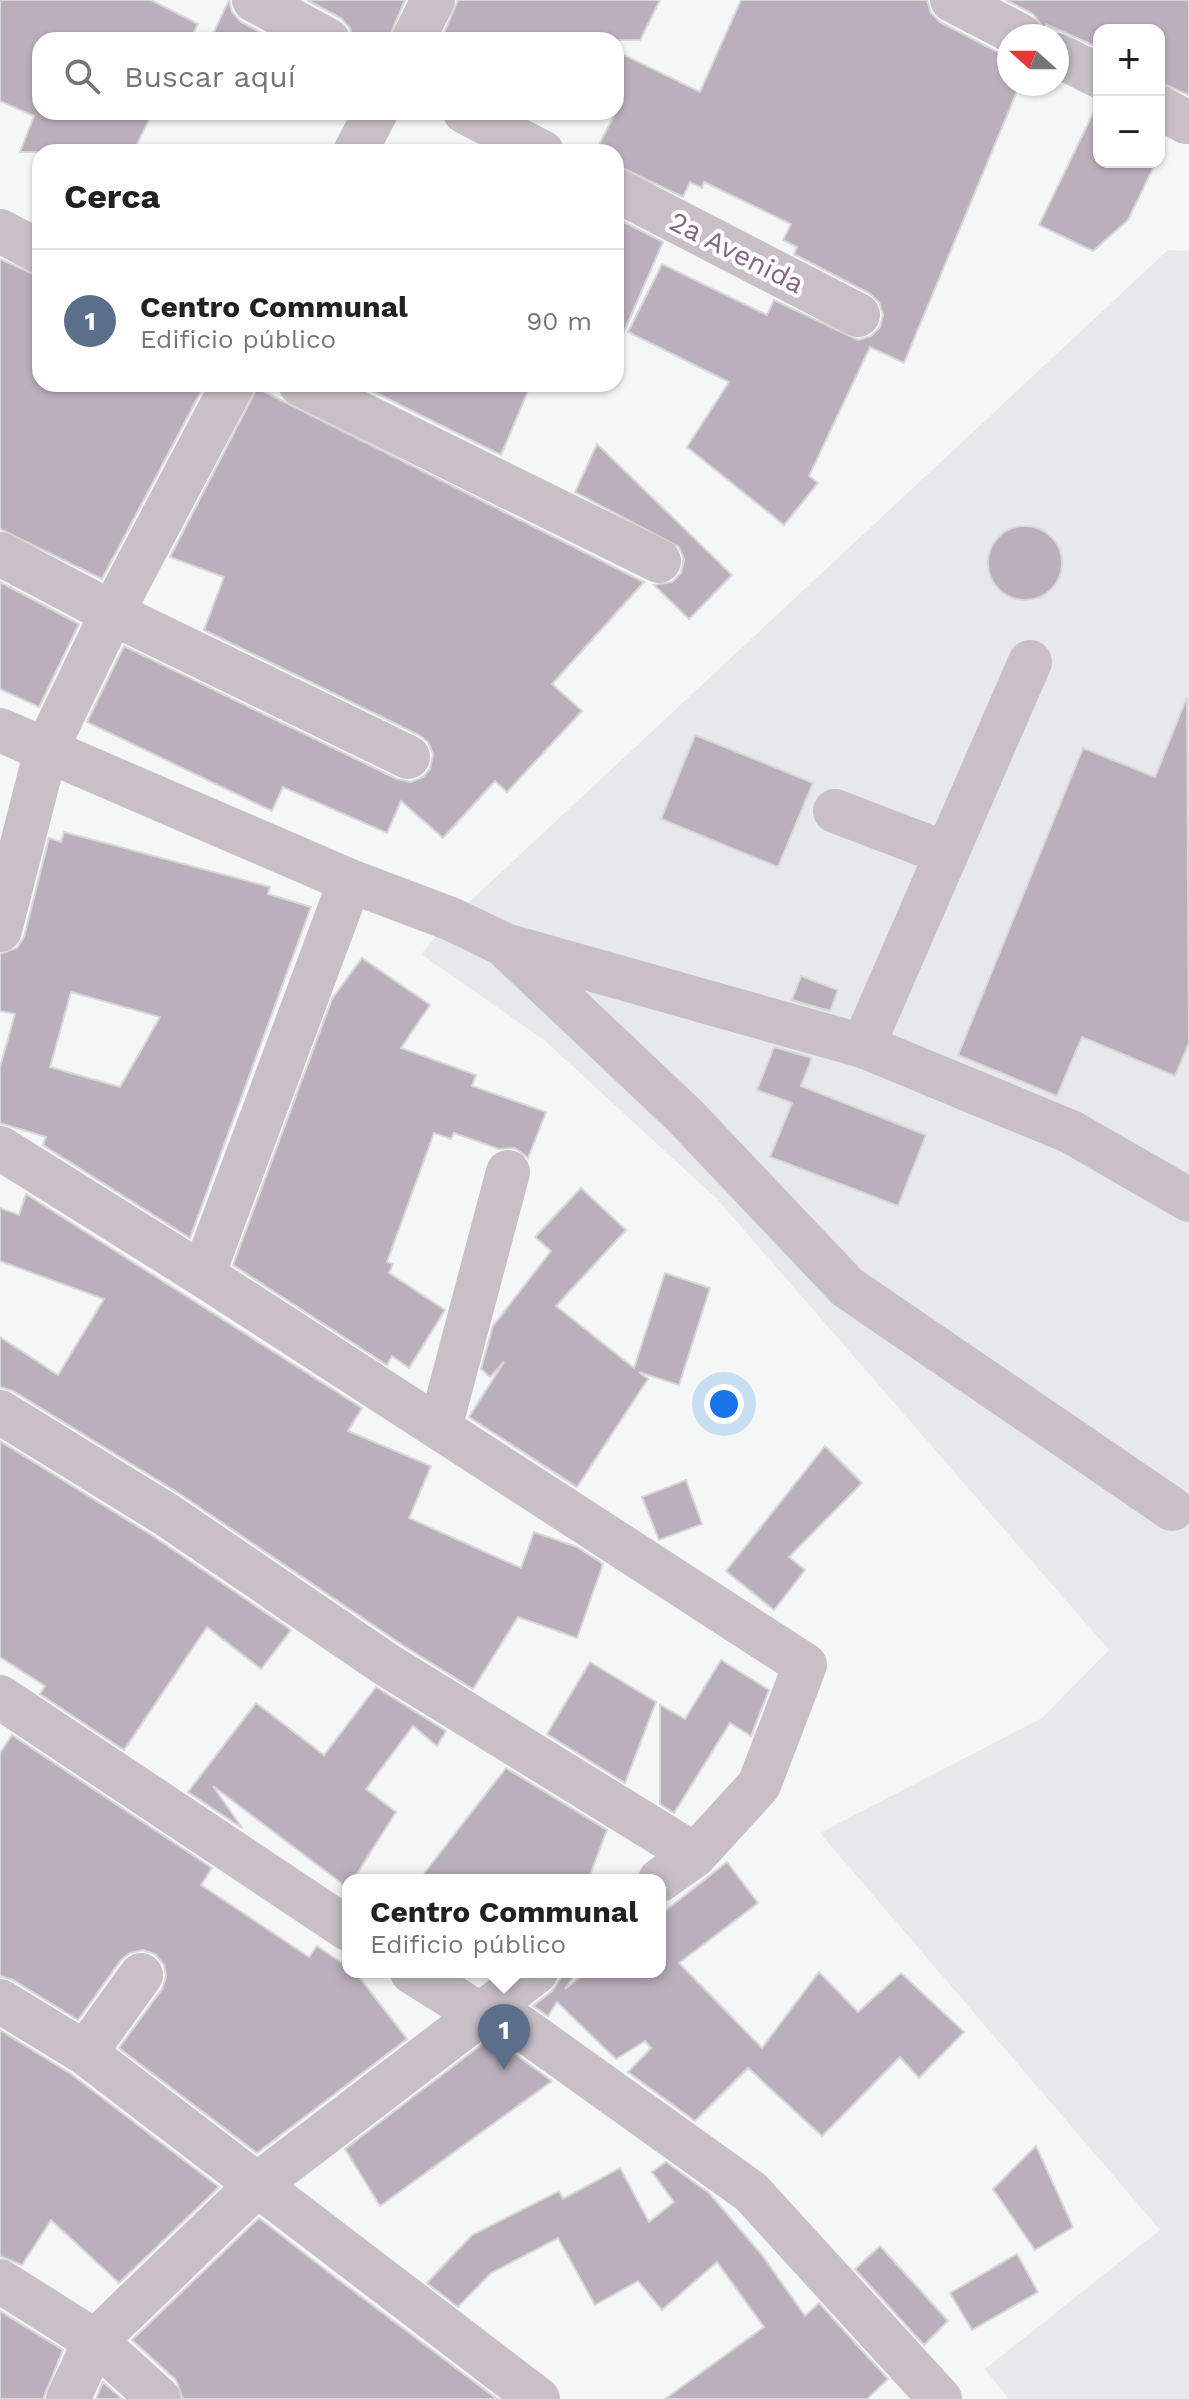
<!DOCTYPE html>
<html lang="es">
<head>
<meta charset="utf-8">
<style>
	:root { --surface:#fff; --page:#f2f2f2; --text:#222; --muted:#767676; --line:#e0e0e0; --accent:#317a23 }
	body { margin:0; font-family:"Work Sans",sans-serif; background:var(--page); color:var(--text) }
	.controls { position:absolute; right:24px; top:24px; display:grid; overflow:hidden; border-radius:16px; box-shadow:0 2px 6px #0004 }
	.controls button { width:72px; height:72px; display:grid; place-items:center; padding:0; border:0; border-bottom:2px solid var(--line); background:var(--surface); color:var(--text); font:40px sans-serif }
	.compass { position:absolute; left:997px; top:24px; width:72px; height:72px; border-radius:50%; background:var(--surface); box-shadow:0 2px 6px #0004; rotate:291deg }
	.you { position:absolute; left:724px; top:1404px; width:28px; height:28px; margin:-20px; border:6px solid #fff; border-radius:50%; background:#1a73e8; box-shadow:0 0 0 12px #1a73e833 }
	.badge { display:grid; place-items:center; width:52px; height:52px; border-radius:50%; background:var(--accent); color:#fff; font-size:26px; font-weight:700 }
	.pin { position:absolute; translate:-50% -66px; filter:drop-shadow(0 2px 4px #0008) }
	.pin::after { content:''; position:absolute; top:42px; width:28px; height:24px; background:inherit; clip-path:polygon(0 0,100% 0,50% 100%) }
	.popup { position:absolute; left:342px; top:1874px; width:324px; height:104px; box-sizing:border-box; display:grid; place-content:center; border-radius:16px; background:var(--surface); filter:drop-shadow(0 2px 6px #0005); font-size:26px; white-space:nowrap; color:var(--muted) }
	.popup b { font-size:30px; color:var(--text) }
	.popup::after { content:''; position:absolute; left:50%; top:100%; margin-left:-16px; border:16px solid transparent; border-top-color:var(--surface) }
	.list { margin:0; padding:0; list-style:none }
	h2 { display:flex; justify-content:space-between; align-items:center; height:104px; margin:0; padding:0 32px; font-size:34px }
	h2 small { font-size:26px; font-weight:400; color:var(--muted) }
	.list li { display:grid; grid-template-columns:52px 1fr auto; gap:24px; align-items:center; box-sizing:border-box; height:144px; padding:0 32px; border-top:2px solid var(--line) }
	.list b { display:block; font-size:30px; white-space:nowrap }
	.list p { margin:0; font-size:26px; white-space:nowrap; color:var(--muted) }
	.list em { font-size:26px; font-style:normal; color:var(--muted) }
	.icon { flex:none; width:44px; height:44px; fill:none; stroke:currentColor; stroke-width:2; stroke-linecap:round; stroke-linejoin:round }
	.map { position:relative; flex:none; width:1189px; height:2399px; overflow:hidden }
	.search { position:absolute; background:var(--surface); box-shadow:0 2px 6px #0004; left:32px; top:32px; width:592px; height:88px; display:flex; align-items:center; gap:20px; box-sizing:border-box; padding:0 28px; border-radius:24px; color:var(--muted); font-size:30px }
	.panel { position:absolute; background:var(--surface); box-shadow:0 2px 6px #0004; left:32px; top:144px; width:592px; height:248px; border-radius:24px }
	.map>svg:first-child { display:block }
	.built { fill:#e7e8e9 }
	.building { fill:#bcafbc; stroke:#d6d8d8; stroke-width:2; fill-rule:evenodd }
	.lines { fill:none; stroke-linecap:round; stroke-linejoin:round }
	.minor { stroke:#c8bfc7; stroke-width:44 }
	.labels { text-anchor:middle; stroke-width:8; stroke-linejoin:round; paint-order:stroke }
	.street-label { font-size:28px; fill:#856583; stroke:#fff }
</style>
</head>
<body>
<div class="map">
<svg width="1189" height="2399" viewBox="0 0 1189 2399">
	<rect width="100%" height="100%" fill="#f4f7f6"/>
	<path class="built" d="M1168,250L1189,251V2399H1009L985,2369L1160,2230L820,1833L1042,1718L1109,1650L717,1199L544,1040L421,954L451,919Z"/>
	<g class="building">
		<path d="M0,0H151L198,24L190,40H40V112H153L133,152H20L34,116L0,101Z"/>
		<path d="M229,0L232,12L241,22L275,40H210Z"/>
		<path d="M307,0H405L388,40H353L350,28L341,18Z"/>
		<path d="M458,0H660L640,40H441Z"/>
		<path d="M741,0H927L931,13L940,22L1009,58V84H1020L904,363L870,347L809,476L818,483L784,525L687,447L729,382L628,332L662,264L767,315L774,300L858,340L871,336L880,327L883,315L879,302L869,293L794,254L797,247L783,240L791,224L704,182L702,188L690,182L683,197L616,165V152H595L616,112V51L700,92Z"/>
		<path d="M1006,0H1189V95L1159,82V30H1099V48L1046,24L1044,28L1033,14Z"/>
		<path d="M1099,101V162H1156L1128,220L1093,251L1039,225Z"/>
		<path d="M616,218L663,242L616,350Z"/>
		<path d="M0,259L40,277V384H205L102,579L0,529Z"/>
		<path d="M373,384H531L501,455L370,390Z"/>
		<path d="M257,388L644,582L552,684L582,711L507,792L495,781L443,838L401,801L387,833L283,787L272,811L87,722L124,646L397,779L411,782L423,777L430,769L433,754L428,742L419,735L204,630L224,577L170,557Z"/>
		<path d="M597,444L732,575L689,619L654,585L672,582L681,573L684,559L679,547L575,492Z"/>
		<circle cx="1025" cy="563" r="37"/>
		<path d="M0,582L79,624L39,707L0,689Z"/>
		<path d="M1187,697L1189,1043L1175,1076L1082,1037L1057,1096L958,1055L1083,748L1155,777Z"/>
		<path d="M695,735L813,783L778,867L661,819Z"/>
		<path d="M64,832L270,887L268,894L311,907L190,1238L43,1145L46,1137L0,1123V1067L15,1014L0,1011V954L17,948L24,937L49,838L61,842ZM71,992L160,1017L120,1087L50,1067Z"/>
		<path d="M362,958L430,1005L401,1048L476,1075L472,1086L546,1112L528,1158L515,1148L499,1149L454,1133L451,1139L434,1133L387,1262L393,1264L389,1273L445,1310L409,1368L392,1356L387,1365L233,1265L332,999Z"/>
		<path d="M801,976L838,990L830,1011L792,1000Z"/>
		<path d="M774,1047L812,1058L801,1086L926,1135L898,1206L770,1157L792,1103L757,1090Z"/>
		<path d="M581,1188L626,1230L556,1306L634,1368L665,1273L710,1288L679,1385L639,1372L648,1379L577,1487L469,1417L504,1362L490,1377L481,1369L493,1326L551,1251L535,1237Z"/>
		<path d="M26,1194L362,1408L348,1431L431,1466L409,1518L521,1568L534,1532L577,1547L603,1564L577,1638L518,1617L473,1689L401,1644L180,1494L13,1391L0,1387V1337L58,1375L104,1299L0,1261V1208L19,1215Z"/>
		<path d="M0,1441L153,1536L291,1630L261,1669L207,1627L124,1750L40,1694L45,1686L0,1657Z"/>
		<path d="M825,1446L862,1483L789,1557L805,1570L774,1610L726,1571Z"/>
		<path d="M686,1480L702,1524L659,1540L642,1497Z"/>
		<path d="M721,1660L769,1690L751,1736L730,1723L674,1813L660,1804V1705L685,1719Z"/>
		<path d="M590,1662L656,1702L625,1783L547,1734Z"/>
		<path d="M376,1687L446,1731L437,1746L413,1726L366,1789L396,1812L353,1880H348V1888L213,1786L242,1828L188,1792L256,1703L324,1755Z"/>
		<path d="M12,1735L212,1868L201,1885L309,1957L317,1946L348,1967V1972L356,1973L407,2039L257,2153L119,2048L162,1989L166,1977L164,1965L155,1954L143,1950L130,1953L121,1960L78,2020L13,1980L0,1976V1753Z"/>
		<path d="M506,1768L607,1830L588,1880H419Z"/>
		<path d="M727,1862L758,1903L679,1963L762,2048L819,1972L858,2012L901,1973L964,2032L919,2078L900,2057L822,2136L748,2068L695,2121L628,2072L651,2048L645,2041L616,2059L557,2002L548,2016L533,2006L552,1991L565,1972H576L565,1989L587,1972H660V1915Z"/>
		<path d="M0,2030L71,2074L219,2187L119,2283L51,2220L22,2265L0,2256Z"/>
		<path d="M485,2042L508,2049L552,2081L380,2206L345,2149Z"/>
		<path d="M1036,2146L1073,2227L1035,2250L993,2189Z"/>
		<path d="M666,2162L709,2193L762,2255L805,2316L819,2303L888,2379L867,2399H665L764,2327L717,2262L662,2310L638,2281L595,2305L558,2238L491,2273L458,2307L427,2283L472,2235L559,2191L563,2199L620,2168L649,2222L674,2202L652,2172Z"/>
		<path d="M259,2218L327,2271L497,2399H183L176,2380L132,2340Z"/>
		<path d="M880,2246L948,2321L924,2345L855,2269Z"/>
		<path d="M1017,2254L1038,2292L972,2330L950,2293Z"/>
		<path d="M0,2311L63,2350L43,2399H0Z"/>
		<path d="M103,2382L122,2399H96Z"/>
	</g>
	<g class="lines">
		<g class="minor">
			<path d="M254,0L328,40"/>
			<path d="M952,0L1021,36"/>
			<path d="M413,40L433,0"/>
			<path d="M1057,55L1099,76"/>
			<path d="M1159,107L1186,122"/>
			<path d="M465,112L542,152"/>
			<path d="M355,152L376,112"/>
			<path d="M616,190L858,315"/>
			<path d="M0,231L40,252"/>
			<path d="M300,384L659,561"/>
			<path d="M0,554L112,613L408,757"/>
			<path d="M0,730L350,881L451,919L503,944L685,1116L847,1287L1172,1509"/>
			<path d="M835,811L945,853"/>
			<path d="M0,930L46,750L112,613L233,384"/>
			<path d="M508,946L863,1046L1071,1132L1189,1200"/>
			<path d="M863,1046L1030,662"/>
			<path d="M0,1148L203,1275L805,1665L759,1785L695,1855L660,1880"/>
			<path d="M203,1275L350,881"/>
			<path d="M0,1412L167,1515L387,1665L695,1855"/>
			<path d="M440,1428L508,1172"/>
			<path d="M0,1697L348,1929"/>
			<path d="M412,1972L479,2014L519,2026L751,2192L940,2399"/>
			<path d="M0,2001L85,2053L538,2399"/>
			<path d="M85,2053L141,1975"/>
			<path d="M0,2281L95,2341L159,2399"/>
			<path d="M68,2399L95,2341L257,2185L536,1972"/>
		</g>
	</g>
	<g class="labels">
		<g class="street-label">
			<text transform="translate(737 252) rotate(27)" y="10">2a Avenida</text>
		</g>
	</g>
</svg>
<div class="controls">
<button>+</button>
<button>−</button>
</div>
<svg class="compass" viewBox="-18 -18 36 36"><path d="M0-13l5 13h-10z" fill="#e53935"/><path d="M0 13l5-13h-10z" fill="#767676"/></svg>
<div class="you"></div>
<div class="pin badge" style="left:504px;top:2070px;background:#5c6f8a">1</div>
<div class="popup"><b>Centro Communal</b>Edificio público</div>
<div class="search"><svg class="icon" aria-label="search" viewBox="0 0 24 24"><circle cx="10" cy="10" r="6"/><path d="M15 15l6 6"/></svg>Buscar aquí</div>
<section class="panel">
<h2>Cerca<small></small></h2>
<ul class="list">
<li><span class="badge" style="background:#5c6f8a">1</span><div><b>Centro Communal</b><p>Edificio público</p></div><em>90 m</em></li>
</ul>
</section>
</div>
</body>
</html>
